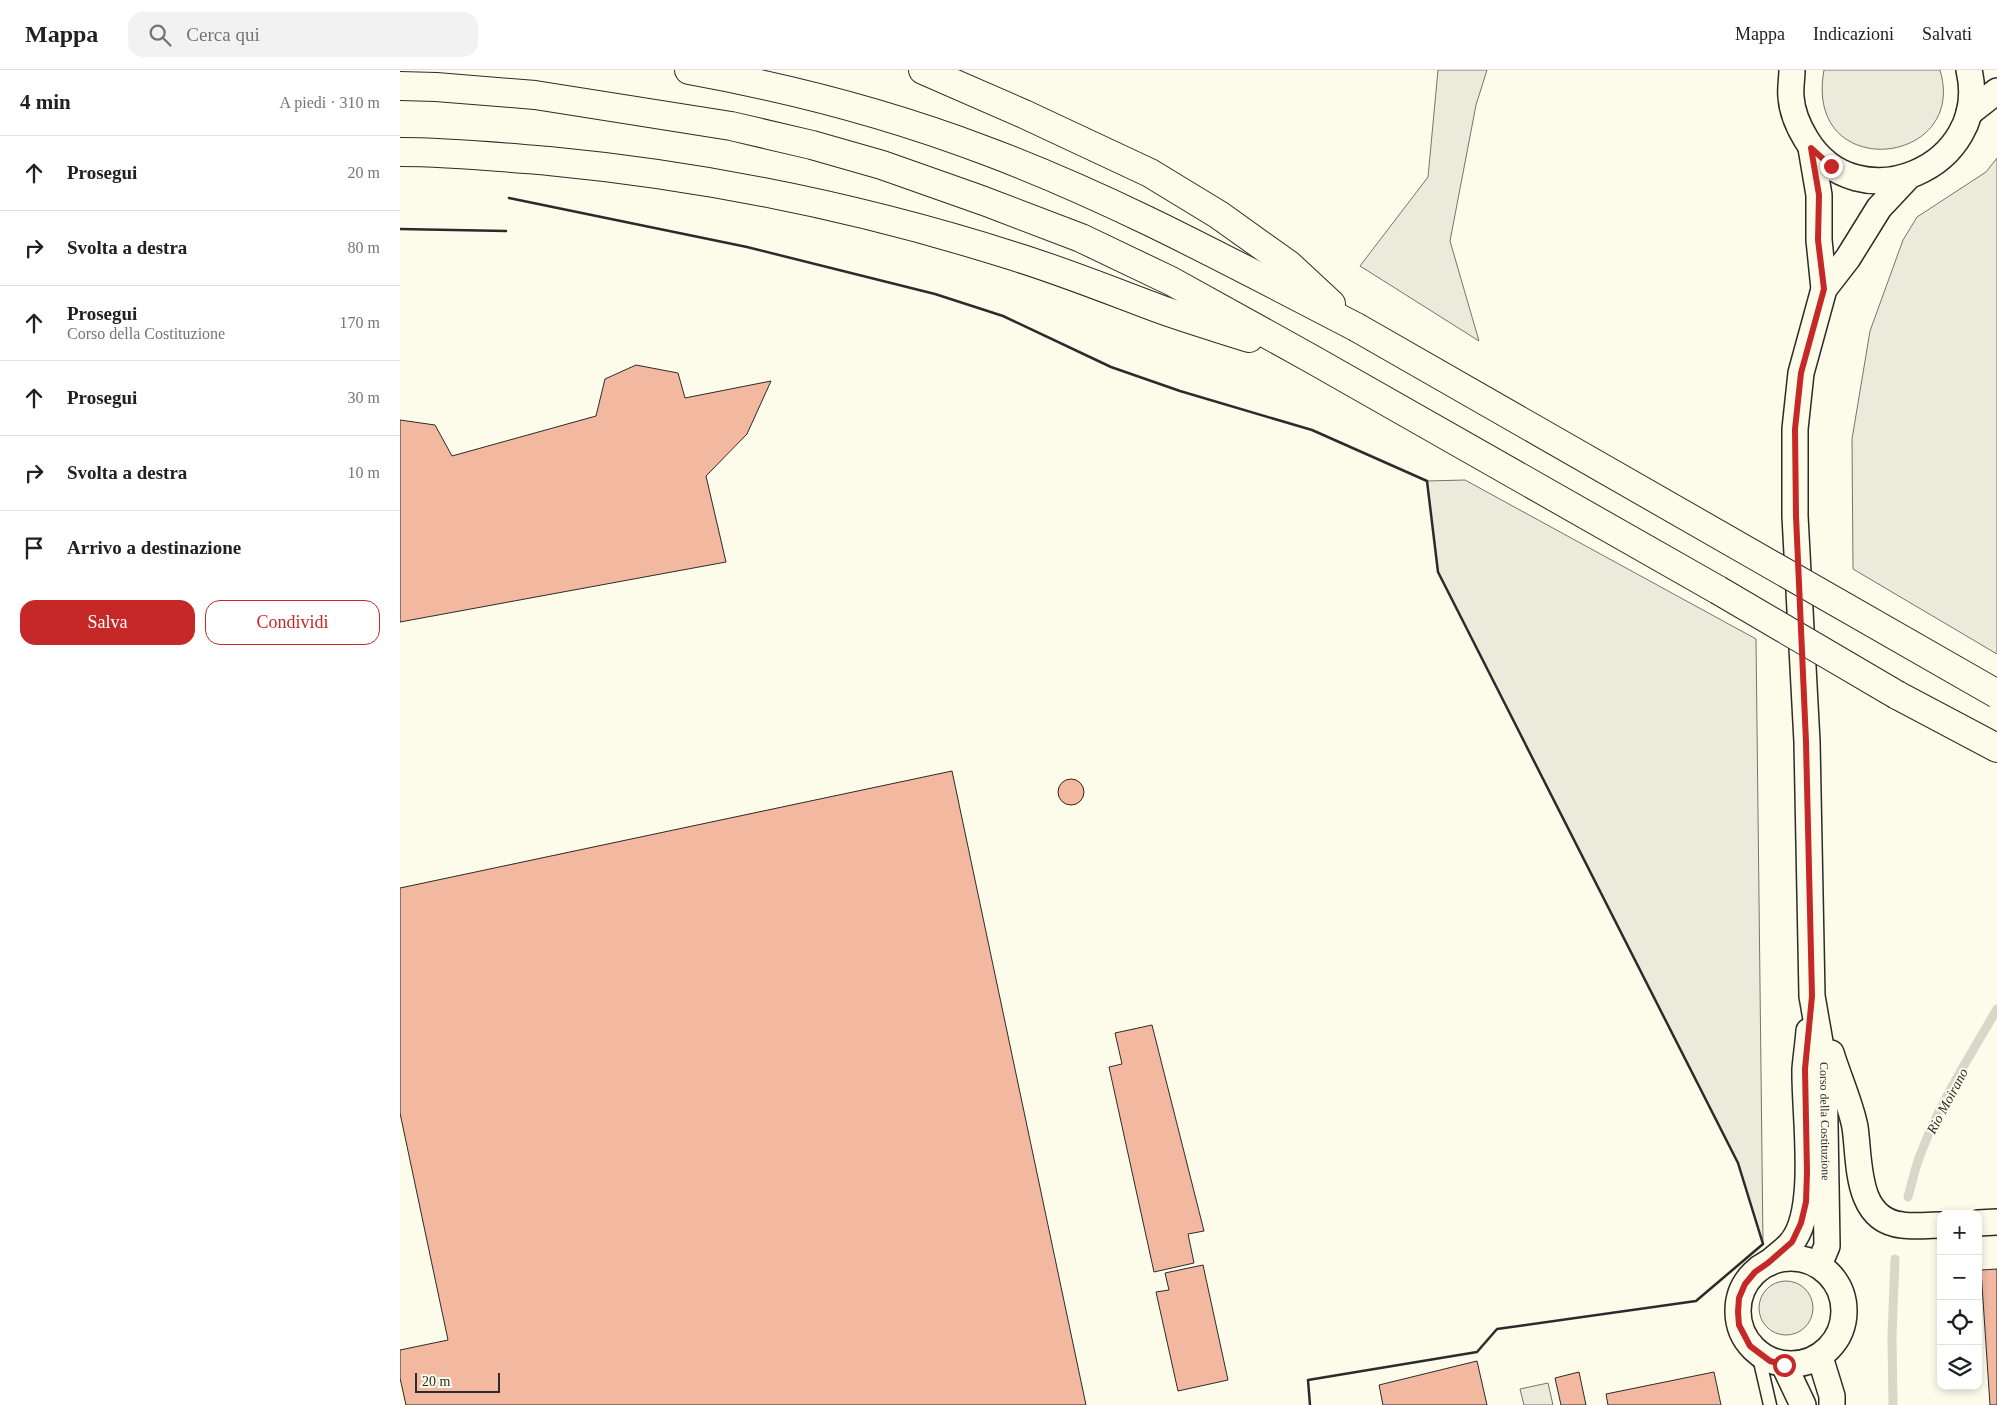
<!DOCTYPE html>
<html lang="it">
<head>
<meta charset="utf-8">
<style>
	:root { --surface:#fff; --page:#f2f2f2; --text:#202124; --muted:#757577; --line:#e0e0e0; --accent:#c62828 }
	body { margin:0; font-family:"Times New Roman",serif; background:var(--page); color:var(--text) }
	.controls { position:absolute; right:15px; bottom:15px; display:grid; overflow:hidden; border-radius:10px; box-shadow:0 2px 8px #0003 }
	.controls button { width:45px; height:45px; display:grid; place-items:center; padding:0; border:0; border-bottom:1px solid var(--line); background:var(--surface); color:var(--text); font:25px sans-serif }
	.scale { position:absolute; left:15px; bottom:12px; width:85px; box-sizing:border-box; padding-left:5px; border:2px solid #2b2b2b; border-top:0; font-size:14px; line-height:18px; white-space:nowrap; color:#2b2b2b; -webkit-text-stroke:4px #fdfbea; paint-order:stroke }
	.stop { position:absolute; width:15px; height:15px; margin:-11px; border:4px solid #c62828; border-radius:50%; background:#fff }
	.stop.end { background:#c62828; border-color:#fff; box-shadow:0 1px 5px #0008 }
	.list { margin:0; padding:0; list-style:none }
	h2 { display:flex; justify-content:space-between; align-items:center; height:65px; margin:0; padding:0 20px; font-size:21px }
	h2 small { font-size:16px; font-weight:400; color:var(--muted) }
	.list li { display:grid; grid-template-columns:32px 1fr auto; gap:15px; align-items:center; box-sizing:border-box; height:75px; padding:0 20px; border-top:1px solid var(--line) }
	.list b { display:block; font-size:19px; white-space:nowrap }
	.list p { margin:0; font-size:16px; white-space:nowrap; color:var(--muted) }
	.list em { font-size:16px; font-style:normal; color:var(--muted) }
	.actions { display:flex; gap:10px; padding:15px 20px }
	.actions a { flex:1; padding:11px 0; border:1px solid var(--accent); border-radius:15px; text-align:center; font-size:18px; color:var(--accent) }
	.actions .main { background:var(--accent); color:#fff }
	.icon { flex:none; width:28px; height:28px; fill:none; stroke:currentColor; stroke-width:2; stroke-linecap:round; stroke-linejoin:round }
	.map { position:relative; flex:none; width:1597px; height:1335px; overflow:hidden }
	header { display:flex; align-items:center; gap:30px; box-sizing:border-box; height:70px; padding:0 25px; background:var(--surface); border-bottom:1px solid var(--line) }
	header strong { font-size:24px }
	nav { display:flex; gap:28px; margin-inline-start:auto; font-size:18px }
	.search { width:350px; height:45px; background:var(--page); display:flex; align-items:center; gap:12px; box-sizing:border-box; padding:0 18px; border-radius:15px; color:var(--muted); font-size:19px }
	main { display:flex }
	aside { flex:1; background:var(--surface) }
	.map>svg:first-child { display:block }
	.green { fill:#ecebdb; stroke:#74746e }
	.parking { fill:#eceadb; stroke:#74746e }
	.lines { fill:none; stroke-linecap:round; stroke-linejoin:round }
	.stream { stroke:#d8d7c9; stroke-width:9 }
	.building { fill:#f2b8a0; stroke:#2b2b2b }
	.service-casing { stroke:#2b2b2b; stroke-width:15 }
	.minor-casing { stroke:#2b2b2b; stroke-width:28 }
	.primary-casing { stroke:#2b2b2b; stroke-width:30 }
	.service { stroke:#fdfbea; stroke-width:12 }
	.minor { stroke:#fdfbea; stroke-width:25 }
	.primary { stroke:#fdfbea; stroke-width:28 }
	.primary-bridge-casing { stroke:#2b2b2b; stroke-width:30; stroke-linecap:butt }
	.primary-bridge { stroke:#fdfbea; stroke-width:28 }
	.wall { stroke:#2b2b2b; stroke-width:2.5 }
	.route { stroke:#c62828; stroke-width:6 }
	.labels { text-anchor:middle; stroke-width:4; stroke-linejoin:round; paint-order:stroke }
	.street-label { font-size:12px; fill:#2b2b2b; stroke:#fdfbea }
	.water-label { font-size:14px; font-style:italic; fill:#2b2b2b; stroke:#fdfbea }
</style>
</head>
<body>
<header>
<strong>Mappa</strong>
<div class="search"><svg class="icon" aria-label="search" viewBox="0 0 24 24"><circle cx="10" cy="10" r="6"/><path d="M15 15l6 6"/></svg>Cerca qui</div>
<nav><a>Mappa</a><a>Indicazioni</a><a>Salvati</a></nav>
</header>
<main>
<aside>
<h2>4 min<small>A piedi · 310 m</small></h2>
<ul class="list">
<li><svg class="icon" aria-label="ahead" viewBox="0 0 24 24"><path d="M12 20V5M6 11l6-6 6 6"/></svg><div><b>Prosegui</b></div><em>20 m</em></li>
<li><svg class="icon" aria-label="right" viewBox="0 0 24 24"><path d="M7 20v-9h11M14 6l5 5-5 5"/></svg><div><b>Svolta a destra</b></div><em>80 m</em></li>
<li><svg class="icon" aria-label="ahead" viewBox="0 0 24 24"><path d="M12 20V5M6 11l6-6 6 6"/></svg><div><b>Prosegui</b><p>Corso della Costituzione</p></div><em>170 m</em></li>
<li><svg class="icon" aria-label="ahead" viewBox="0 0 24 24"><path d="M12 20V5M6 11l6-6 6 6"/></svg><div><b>Prosegui</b></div><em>30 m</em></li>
<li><svg class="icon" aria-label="right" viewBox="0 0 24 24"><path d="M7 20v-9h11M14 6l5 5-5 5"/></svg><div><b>Svolta a destra</b></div><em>10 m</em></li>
<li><svg class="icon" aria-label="arrive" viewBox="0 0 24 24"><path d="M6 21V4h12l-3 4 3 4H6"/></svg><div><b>Arrivo a destinazione</b></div></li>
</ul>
<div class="actions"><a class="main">Salva</a><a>Condividi</a></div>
</aside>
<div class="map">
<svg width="1597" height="1335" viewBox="0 0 1597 1335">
	<rect width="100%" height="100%" fill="#fdfbea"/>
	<g class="green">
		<path d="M1038,0H1087L1076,35L1050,171L1079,271L960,196L1028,107Z"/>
		<path d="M1424,0H1540C1569,97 1403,114 1424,0Z"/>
		<path d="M1597,88V584L1453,499L1452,369L1470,261L1503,170L1517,147L1586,102Z"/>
		<path d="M1065,410L1356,569L1363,1174L1338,1093L1038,502L1027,411Z"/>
		<circle cx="1386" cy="1238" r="27"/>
	</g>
	<path class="parking" d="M1148,1313L1153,1335H1124L1120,1319Z"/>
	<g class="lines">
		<g class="stream">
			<path d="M1508,1127C1512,1113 1515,1097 1521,1083C1540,1032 1570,986 1597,939"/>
			<path d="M1493,1335L1492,1267L1495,1189"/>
		</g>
	</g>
	<g class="building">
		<path d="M236,295L278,303L285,328L371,311L347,364L306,406L326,492L0,552V350L35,355L52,386L196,346L205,309Z"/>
		<path d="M552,701L686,1335H6L0,1308V1280L48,1270L0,1043V818Z"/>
		<circle cx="671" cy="722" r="13"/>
		<path d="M752,955L804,1161L788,1164L794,1193L754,1202L709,997L722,994L715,963Z"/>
		<path d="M803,1195L828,1310L778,1321L756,1222L769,1220L765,1203Z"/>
		<path d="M1597,1199V1335H1590L1581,1200Z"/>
		<path d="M1077,1291L1087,1335H983L979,1315Z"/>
		<path d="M1179,1302L1186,1335H1161L1155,1308Z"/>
		<path d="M1314,1302L1321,1335H1208L1206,1324Z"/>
	</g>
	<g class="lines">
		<g class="service-casing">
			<path id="service" d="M1358,1283L1370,1335"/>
		</g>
		<g class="minor-casing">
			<g id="minor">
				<path d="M1392,0C1392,9 1390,18 1391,27C1392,42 1398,56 1406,69C1457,154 1592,98 1569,0"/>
				<path d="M1569,43L1597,21"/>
				<path id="s1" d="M1411,78L1419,125V170L1424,219L1401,303L1395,359V446L1407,672L1412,926L1424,995L1427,1176L1419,1195"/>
				<path d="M1424,219L1448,188L1479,138L1508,107"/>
				<path d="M1431,983C1438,1006 1451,1035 1455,1057C1460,1091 1455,1150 1502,1155C1515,1157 1528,1155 1541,1155"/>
				<path d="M1578,1153L1597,1152"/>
				<circle cx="1391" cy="1241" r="53"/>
				<path d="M1369,1193C1376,1186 1386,1180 1392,1172C1419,1139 1404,1043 1405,999C1406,987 1408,974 1409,961"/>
				<path d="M1420,1287L1432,1326V1335"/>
				<path d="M1384,1295L1403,1335"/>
			</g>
		</g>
		<g class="primary-casing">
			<g id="primary">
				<path d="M289,0C389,18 489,44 584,80C713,128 834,194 956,257"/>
				<path d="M523,0L624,44L750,103L819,145L889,195L931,234"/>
				<path d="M0,16L36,17L135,25L331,56L412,75L482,95L584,131L681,168L771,211L910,288L1318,520"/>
				<path d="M0,82C50,82 100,87 149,91C306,106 462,138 613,186C662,201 709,220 757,238C787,249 818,258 849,268"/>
				<path d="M1497,625L1597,678"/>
			</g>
		</g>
		<use href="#service" class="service"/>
		<use href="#minor" class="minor"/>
		<use href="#primary" class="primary"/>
		<g class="primary-bridge-casing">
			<g id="primary-bridge">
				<path d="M956,257L1597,624"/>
				<path d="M1318,520L1497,625"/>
			</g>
		</g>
		<use href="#primary-bridge" class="primary-bridge"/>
		<g class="wall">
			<path d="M109,128L347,177L535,224L603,246L711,297L780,321L912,360L1027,411L1038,502L1338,1093L1363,1174L1296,1231L1097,1259L1077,1282L908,1310L910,1335"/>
			<path d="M0,159L106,161"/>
		</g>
	</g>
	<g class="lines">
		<path class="route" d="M1384,1295L1370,1291L1350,1276L1339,1255L1338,1242L1339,1228L1345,1214L1355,1202L1368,1193L1392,1172L1401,1153L1406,1132L1407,1102L1405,999L1412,926L1406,672L1396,446L1395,359L1401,303L1424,219L1418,170L1419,125L1411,78L1431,96"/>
	</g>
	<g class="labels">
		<g class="street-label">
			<text dy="4" stroke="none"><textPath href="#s1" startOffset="979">Corso della Costituzione</textPath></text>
		</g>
		<g class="water-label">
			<text transform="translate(1547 1031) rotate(-62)" y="5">Rio Moirano</text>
		</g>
	</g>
</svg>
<div class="controls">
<button>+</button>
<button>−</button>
<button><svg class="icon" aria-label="locate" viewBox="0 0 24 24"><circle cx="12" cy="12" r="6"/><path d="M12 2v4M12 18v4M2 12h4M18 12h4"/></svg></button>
<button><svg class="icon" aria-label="layers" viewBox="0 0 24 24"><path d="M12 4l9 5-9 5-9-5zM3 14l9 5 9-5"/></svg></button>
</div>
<div class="scale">20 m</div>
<div class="stop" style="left:1384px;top:1295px"></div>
<div class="stop end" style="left:1431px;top:96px"></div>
</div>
</main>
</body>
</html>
